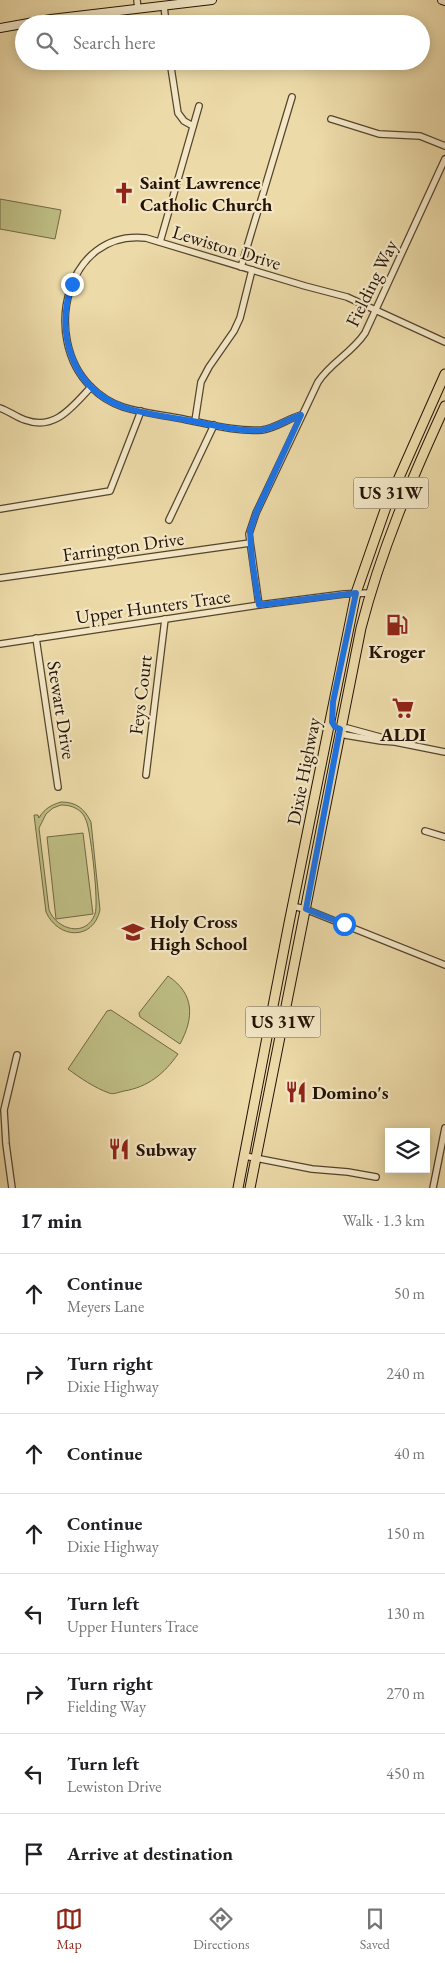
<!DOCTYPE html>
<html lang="en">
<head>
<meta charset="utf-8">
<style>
	:root { --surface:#fff; --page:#f2f2f2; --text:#202124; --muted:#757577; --line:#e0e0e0; --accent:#8f2418 }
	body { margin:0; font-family:"EB Garamond",serif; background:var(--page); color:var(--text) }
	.controls { position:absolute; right:15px; bottom:15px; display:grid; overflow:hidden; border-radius:0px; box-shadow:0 2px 12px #0003 }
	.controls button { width:45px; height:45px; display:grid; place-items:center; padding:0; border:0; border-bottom:1px solid var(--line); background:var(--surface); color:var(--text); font:25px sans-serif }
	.stop { position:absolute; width:15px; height:15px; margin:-11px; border:4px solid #1a73e8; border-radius:50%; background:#fff }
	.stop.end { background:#1a73e8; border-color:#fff; box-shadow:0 1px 5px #0008 }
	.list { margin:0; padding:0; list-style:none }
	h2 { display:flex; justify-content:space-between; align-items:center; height:65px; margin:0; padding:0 20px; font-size:21px }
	h2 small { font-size:16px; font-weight:400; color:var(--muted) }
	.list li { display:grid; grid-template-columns:32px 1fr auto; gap:15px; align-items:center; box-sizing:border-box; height:80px; padding:0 20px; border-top:1px solid var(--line) }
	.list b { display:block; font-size:19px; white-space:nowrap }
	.list p { margin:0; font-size:16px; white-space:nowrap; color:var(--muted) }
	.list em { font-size:16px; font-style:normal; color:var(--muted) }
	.icon { flex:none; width:28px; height:28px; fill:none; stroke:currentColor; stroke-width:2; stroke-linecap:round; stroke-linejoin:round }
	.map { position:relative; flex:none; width:445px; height:1188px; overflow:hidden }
	.search { position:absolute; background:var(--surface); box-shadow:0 2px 12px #0003; left:15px; right:15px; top:15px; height:55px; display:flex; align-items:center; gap:12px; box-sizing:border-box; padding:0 18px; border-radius:28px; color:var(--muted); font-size:19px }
	.sheet { height:705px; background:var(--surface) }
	nav { display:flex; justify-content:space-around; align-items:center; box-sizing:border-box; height:70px; border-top:1px solid var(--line); background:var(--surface); font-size:14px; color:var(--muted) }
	nav a { display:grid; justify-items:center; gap:2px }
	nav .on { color:var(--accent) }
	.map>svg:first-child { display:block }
	.green { fill:#bebe84; stroke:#706845; fill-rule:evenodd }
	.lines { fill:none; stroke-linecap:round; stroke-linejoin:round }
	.street-casing { stroke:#55442e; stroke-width:8 }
	.secondary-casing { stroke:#231206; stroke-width:10 }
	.primary-casing { stroke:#231206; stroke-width:11 }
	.street { stroke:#f3e7c6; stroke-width:5.5 }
	.secondary { stroke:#f3e7c6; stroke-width:8 }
	.primary { stroke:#ecdaa8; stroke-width:9 }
	.route { stroke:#1a73e8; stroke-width:6 }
	.labels { text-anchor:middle; stroke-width:4.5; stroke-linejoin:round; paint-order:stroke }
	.shield { fill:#f3e7c6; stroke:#615240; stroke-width:1 }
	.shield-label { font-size:18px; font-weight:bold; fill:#231206 }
	.poi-label { font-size:19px; font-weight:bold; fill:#231206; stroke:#f3e7c6; text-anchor:start }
	.street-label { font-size:19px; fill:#231206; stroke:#f3e7c6 }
</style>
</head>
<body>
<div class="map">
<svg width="445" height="1188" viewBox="0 0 445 1188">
	<rect width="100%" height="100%" fill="#ecdaa8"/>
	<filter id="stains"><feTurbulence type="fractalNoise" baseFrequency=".004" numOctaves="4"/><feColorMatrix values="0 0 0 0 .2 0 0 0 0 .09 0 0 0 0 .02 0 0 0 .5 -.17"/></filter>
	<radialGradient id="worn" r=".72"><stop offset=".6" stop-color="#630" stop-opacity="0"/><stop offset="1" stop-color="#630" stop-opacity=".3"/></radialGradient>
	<g class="green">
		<path d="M0,199L61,210L55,239L0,229Z"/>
		<path d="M61,802C76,802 84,808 91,822L100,910C93,941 58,939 46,912L34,815H38L39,818C44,809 51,805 61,802ZM61,805C69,805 76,807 82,813C84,815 86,820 87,823C91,835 99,904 95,914C86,938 57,930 49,910L39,828L46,814L53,808Z"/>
		<path d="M83,833L93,914L56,919L47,837Z"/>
		<path d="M168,976C195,994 194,1018 180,1044L140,1017L139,1013Z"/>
		<path d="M111,1010L178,1054C164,1074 148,1087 124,1091C119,1092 113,1095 109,1093C95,1088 80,1078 68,1069L107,1011Z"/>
	</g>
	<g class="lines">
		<g class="street-casing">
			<g id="street">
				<path d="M137,0L138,9"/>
				<path d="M164,6L166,24"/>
				<path d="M170,61L178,113L184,121L193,126"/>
				<path d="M331,119L379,134L420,136L445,146"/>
				<path d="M160,242L199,106"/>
				<path d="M241,267L292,97"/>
				<path d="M0,408C9,411 16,417 25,420C55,431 72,407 91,387"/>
				<path d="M301,415C287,419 276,428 262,430C236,432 209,424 183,419C163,415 142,413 123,407C111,403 100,396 91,387C41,338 66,229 146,238L305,286L347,297L445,342"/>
				<path d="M195,421L201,382L209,367L234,331L240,318L252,270"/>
				<path d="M0,509L110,491L141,411"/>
				<path d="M169,520L214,425"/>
				<path d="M0,578L250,543"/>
				<path d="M259,605L249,534L256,513L318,382C331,362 352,353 365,333L445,159"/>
				<path d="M36,638L58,787"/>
				<path d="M0,644L259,605L344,594L370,593"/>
				<path d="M340,729L345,735L381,741L395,742L445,752"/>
				<path d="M340,729L347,728L391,740"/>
				<path d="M146,775L165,619"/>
				<path d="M425,831L445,837"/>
				<path d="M292,906L305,909L445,965"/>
				<path d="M245,1156L312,1169L348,1172L376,1177"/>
				<path d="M12,1188L6,1144L4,1110L17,1055"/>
				<path d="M433,1188L445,1128"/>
			</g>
		</g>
		<g class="secondary-casing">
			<g id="secondary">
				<path d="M442,0L445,1"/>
				<path d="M0,28L51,19L212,0"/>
			</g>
		</g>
		<g class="primary-casing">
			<g id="primary">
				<path d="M238,1188L289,923L356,593L386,507L445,374"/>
				<path d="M250,1188L361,628C381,550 412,478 445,406"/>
			</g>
		</g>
		<use href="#street" class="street"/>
		<use href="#secondary" class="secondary"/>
		<use href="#primary" class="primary"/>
	</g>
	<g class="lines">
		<path class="route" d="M72,284C55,332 71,388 123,407C143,414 165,416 186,420C211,424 237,432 262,430C276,428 287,419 301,415L256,513L250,531L252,560L259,605L356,593L333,702L332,722L335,727L340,729L306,909L344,924"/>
	</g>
	<defs>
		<g id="church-bare" transform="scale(1.725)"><path d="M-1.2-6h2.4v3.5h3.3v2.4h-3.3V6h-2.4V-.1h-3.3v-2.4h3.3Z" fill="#8f2418" stroke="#f3e7c6" stroke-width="2.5" paint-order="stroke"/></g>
		<g id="fuel-bare" transform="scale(1.725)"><path d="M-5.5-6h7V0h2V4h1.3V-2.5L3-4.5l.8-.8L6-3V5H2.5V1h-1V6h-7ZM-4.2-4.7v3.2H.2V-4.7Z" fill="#8f2418" stroke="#f3e7c6" stroke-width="2.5" paint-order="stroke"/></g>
		<g id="supermarket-bare" transform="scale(1.725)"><path d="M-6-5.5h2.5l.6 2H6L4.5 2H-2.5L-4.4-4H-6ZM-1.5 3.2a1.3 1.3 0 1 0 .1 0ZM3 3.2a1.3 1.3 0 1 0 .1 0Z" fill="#8f2418" stroke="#f3e7c6" stroke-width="2.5" paint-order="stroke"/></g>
		<g id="school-bare" transform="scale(1.725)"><path d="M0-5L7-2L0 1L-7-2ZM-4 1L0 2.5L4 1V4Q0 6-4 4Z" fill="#8f2418" stroke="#f3e7c6" stroke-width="2.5" paint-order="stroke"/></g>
		<g id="restaurant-bare" transform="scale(1.725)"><path d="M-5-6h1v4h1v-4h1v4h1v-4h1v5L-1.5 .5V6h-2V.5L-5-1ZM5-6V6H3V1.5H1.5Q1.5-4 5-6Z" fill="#8f2418" stroke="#f3e7c6" stroke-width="2.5" paint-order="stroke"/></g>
	</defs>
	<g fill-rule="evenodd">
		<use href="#church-bare" x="124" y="193"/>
		<use href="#fuel-bare" x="397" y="625"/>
		<use href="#supermarket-bare" x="403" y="708"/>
		<use href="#school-bare" x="133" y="932"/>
		<use href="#restaurant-bare" x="296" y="1092"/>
		<use href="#restaurant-bare" x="119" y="1149"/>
	</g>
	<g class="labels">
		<g class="shield">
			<rect x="353.5" y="477.5" width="75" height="31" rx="4"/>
			<rect x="245.5" y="1006.5" width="75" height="31" rx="4"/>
		</g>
		<g class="shield-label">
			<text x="391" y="499">US 31W</text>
			<text x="283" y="1028">US 31W</text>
		</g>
		<g class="poi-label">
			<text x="140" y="189">Saint Lawrence<tspan x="140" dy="22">Catholic Church</tspan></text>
			<text x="397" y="658" text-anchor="middle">Kroger</text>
			<text x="403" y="741" text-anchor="middle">ALDI</text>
			<text x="150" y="928">Holy Cross<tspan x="150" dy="22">High School</tspan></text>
			<text x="312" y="1099">Domino's</text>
			<text x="136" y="1156">Subway</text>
		</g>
		<g class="street-label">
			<text transform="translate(227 247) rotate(17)" y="7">Lewiston Drive</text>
			<text transform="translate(371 283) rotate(-64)" y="7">Fielding Way</text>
			<text transform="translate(123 546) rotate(-8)" y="7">Farrington Drive</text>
			<text transform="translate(153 606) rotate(-8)" y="7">Upper Hunters Trace</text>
			<text transform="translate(140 695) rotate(-83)" y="7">Feys Court</text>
			<text transform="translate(62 710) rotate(81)" y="7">Stewart Drive</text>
			<text transform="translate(303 771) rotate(-79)" y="7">Dixie Highway</text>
		</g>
	</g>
	<rect width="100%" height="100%" filter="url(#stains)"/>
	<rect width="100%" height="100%" fill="url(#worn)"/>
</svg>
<div class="controls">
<button><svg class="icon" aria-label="layers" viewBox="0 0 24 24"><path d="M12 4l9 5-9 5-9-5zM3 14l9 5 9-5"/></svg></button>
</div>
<div class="stop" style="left:344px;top:924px"></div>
<div class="stop end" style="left:72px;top:284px"></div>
<div class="search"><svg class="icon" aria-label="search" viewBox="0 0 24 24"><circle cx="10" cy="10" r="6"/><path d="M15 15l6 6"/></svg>Search here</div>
</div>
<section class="sheet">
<h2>17 min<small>Walk · 1.3 km</small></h2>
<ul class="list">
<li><svg class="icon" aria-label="ahead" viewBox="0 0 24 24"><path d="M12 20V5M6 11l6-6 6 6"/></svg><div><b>Continue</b><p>Meyers Lane</p></div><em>50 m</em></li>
<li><svg class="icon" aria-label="right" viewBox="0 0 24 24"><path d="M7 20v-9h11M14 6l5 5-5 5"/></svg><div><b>Turn right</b><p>Dixie Highway</p></div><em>240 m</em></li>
<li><svg class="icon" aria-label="ahead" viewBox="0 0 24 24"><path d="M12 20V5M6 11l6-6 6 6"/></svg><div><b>Continue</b></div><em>40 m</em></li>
<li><svg class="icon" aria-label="ahead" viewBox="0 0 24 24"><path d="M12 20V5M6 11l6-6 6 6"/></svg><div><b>Continue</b><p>Dixie Highway</p></div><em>150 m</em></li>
<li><svg class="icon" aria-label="left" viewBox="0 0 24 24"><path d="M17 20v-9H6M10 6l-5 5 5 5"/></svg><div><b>Turn left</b><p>Upper Hunters Trace</p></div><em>130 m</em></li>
<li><svg class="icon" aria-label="right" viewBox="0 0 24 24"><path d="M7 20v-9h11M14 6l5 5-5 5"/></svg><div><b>Turn right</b><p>Fielding Way</p></div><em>270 m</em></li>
<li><svg class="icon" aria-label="left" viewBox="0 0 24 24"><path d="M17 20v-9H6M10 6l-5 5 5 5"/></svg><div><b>Turn left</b><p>Lewiston Drive</p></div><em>450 m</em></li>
<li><svg class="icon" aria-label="arrive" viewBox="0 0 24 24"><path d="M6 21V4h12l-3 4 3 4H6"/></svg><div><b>Arrive at destination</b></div></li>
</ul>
</section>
<nav>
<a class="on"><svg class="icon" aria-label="map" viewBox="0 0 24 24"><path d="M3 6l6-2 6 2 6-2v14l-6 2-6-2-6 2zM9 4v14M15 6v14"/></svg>Map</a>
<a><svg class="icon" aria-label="directions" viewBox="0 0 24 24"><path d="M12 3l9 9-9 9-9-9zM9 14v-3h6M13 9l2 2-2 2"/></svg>Directions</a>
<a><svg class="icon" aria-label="saved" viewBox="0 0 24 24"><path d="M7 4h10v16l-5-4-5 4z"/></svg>Saved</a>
</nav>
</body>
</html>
